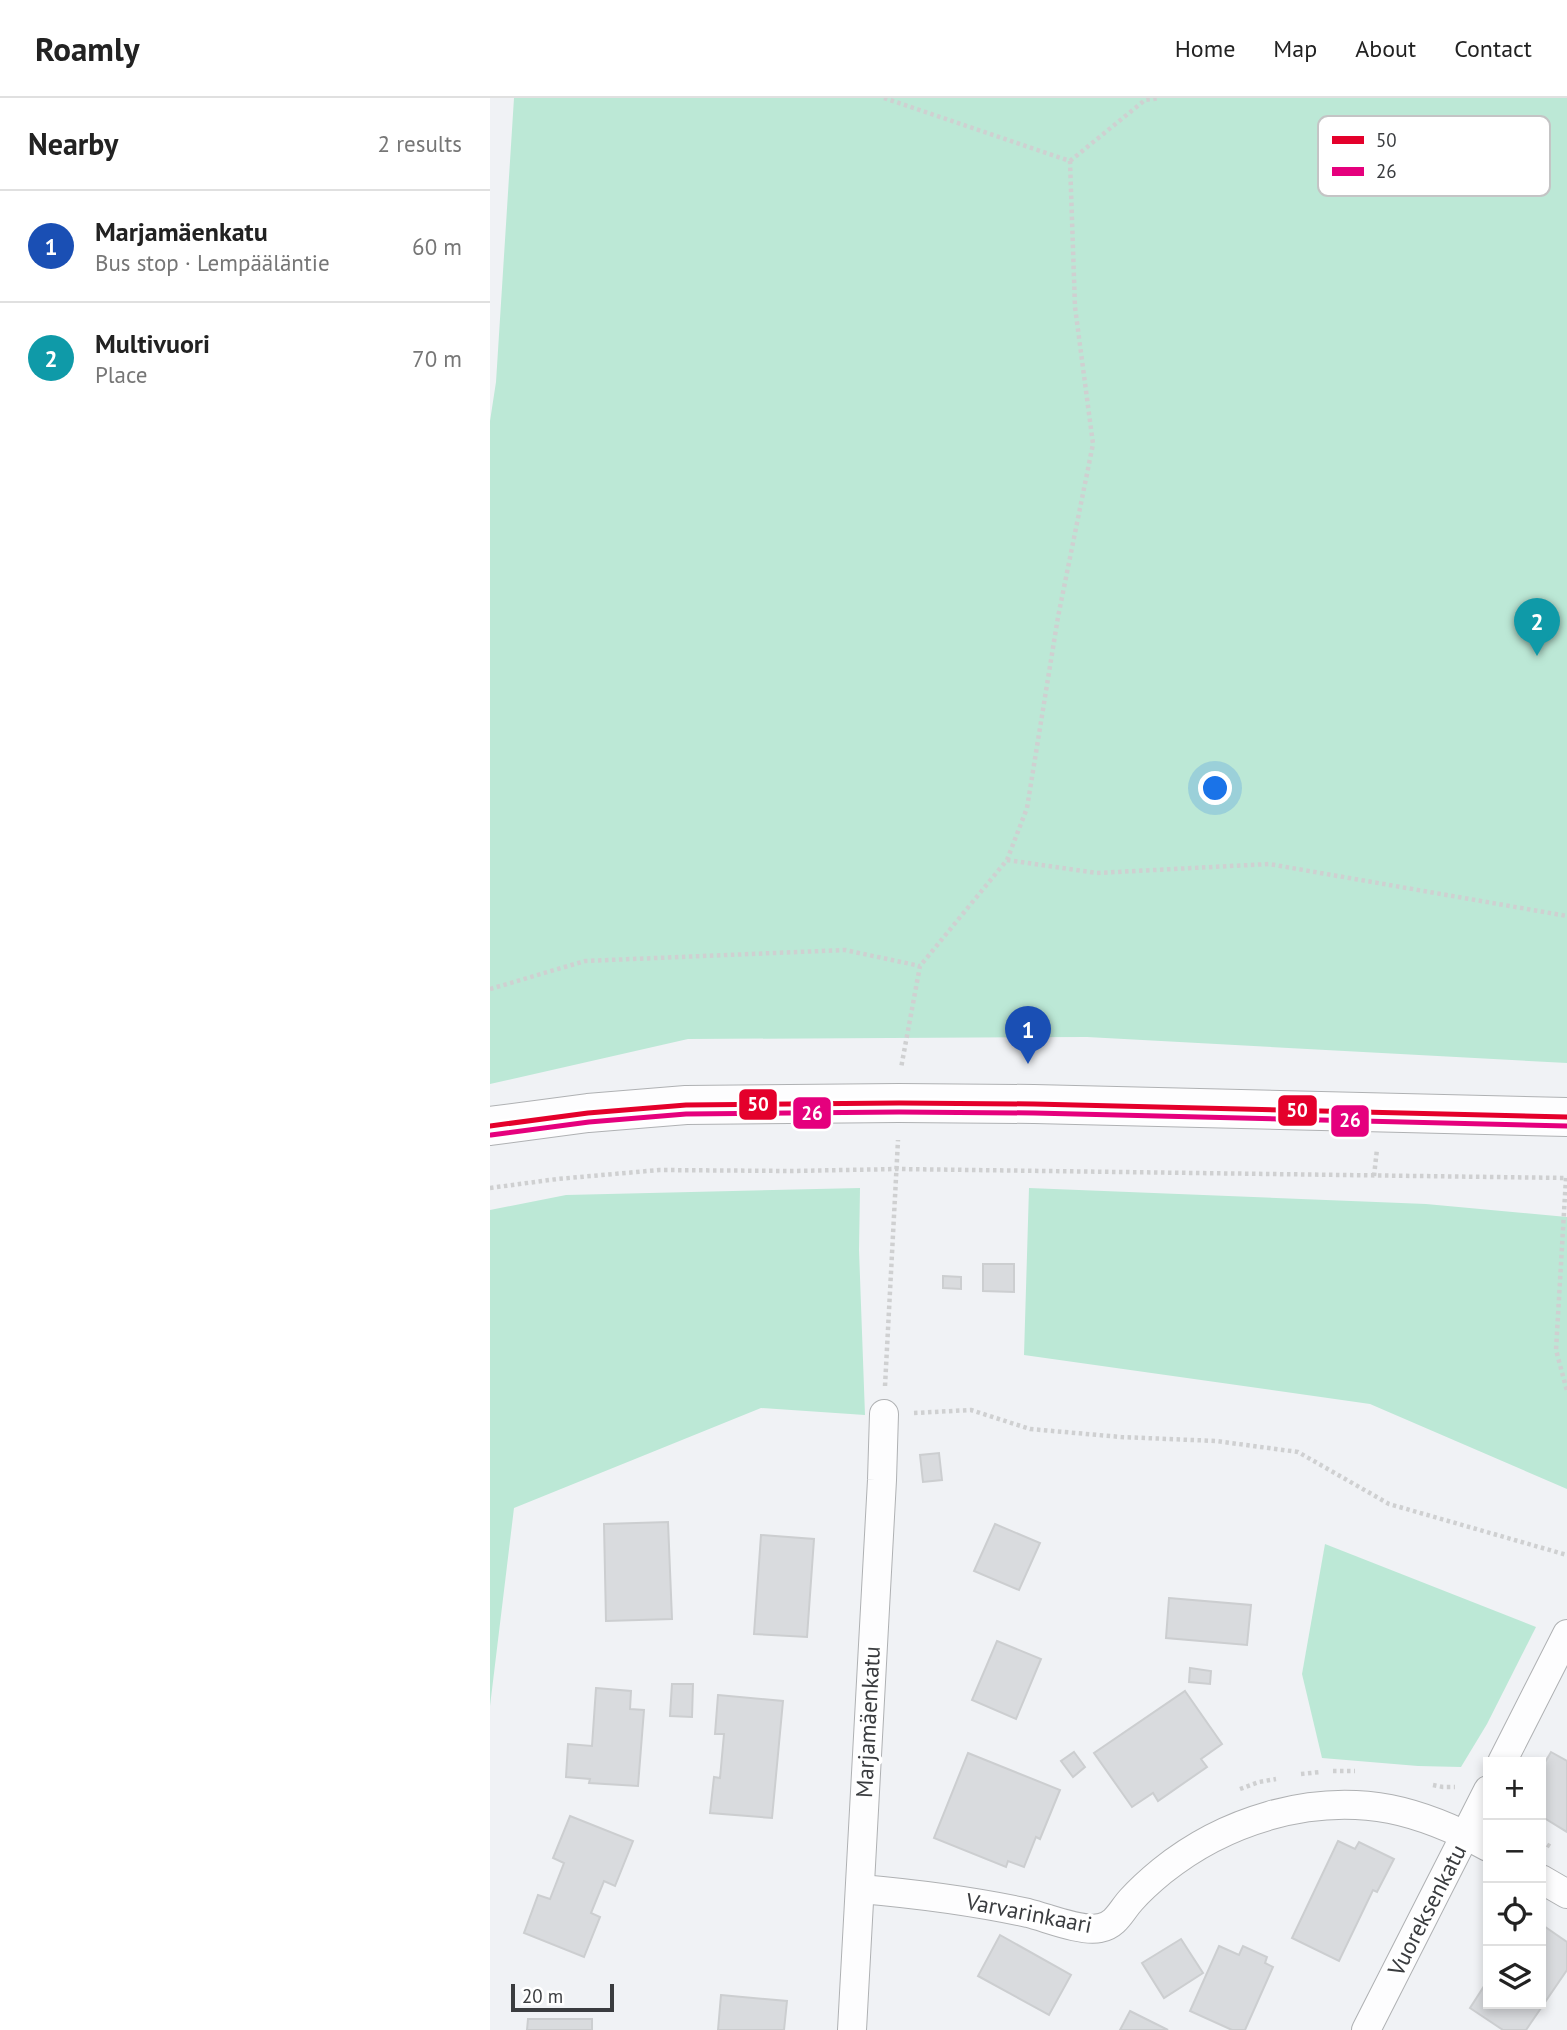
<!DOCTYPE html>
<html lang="en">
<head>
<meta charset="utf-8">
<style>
	:root { --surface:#fff; --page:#f2f2f2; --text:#222; --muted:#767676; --line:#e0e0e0; --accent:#111827 }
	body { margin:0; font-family:"PT Sans",sans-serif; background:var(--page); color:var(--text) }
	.controls { position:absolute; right:21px; bottom:21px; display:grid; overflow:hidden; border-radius:0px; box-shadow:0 4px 10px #0003 }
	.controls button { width:63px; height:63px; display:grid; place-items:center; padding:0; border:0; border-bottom:2px solid var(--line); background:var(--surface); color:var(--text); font:35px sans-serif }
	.scale { position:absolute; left:21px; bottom:18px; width:103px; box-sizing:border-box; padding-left:7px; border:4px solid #3a3c3f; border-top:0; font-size:19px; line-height:24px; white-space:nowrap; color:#3a3c3f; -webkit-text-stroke:5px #fff; paint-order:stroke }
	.you { position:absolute; left:726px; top:691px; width:24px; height:24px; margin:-18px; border:5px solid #fff; border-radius:50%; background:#1a73e8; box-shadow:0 0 0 10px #1a73e833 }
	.badge { display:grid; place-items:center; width:46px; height:46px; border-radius:50%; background:var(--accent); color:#fff; font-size:23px; font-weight:700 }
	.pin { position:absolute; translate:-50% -58px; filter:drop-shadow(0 2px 4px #0008) }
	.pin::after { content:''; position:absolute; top:37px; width:24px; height:21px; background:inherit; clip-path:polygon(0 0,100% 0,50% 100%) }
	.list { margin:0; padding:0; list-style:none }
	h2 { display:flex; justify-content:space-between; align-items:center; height:91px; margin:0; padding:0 28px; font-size:30px }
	h2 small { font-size:23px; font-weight:400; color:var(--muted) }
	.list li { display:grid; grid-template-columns:46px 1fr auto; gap:21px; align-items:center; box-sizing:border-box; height:112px; padding:0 28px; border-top:2px solid var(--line) }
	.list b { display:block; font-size:26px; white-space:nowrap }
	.list p { margin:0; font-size:23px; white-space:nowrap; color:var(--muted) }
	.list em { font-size:23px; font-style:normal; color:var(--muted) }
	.icon { flex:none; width:38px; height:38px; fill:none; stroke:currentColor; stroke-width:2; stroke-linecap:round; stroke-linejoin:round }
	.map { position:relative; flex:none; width:1077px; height:1932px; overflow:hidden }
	header { display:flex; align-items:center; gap:42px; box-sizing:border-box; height:98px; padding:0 35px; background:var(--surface); border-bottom:2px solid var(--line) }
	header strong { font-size:33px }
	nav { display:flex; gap:38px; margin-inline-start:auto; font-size:24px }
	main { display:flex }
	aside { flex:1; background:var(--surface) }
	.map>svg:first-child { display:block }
	.green { fill:#bce8d6 }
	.building { fill:#d9dbde; stroke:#ccced0; stroke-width:2 }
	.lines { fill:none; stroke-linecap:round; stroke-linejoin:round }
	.minor-casing { stroke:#afb1b3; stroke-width:30 }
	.secondary-casing { stroke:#afb1b3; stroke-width:40 }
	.path { stroke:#cfd0d1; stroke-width:4.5; stroke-dasharray:3.5 3.5; stroke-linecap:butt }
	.minor { stroke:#fdfdfe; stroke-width:28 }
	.secondary { stroke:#fdfdfe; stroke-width:38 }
	.bus-1-casing { stroke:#fff; stroke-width:10 }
	.bus-2-casing { stroke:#fff; stroke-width:10 }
	.bus-1 { stroke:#e4002b; stroke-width:5 }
	.bus-2 { stroke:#e5007d; stroke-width:5 }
	.labels { text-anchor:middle; stroke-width:7; stroke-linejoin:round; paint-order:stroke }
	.street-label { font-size:23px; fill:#3a3c3f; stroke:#fff }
	.key { fill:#fff; stroke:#c4c4c5; stroke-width:2 }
	.key-label { font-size:19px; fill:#3a3c3f }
	.line-badge { stroke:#fff; stroke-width:2.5 }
	.badge-label { font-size:19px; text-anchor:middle; font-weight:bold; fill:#fff }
</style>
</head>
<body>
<header>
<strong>Roamly</strong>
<nav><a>Home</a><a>Map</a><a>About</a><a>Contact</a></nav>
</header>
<main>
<aside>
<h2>Nearby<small>2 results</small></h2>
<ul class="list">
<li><span class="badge" style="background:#1a4fb4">1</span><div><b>Marjamäenkatu</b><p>Bus stop · Lempääläntie</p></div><em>60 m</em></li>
<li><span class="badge" style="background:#0f9aa8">2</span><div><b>Multivuori</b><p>Place</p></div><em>70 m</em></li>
</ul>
</aside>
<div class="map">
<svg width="1077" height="1932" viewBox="0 0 1077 1932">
	<rect width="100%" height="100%" fill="#f0f2f5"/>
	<g class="green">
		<path d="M24,0H1077V965L597,939L198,941L0,986V323L6,284Z"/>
		<path d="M370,1090L369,1152L375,1317L271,1310L24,1410L0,1608V1112L76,1097Z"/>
		<path d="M539,1090L936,1106L1077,1119V1391L880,1306L534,1257Z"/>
		<path d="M835,1446L1046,1529L997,1626L971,1669L928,1668L832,1660L812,1576Z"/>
	</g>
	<g class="building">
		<path d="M493,1166H524V1194L493,1193Z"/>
		<path d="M453,1178L471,1179V1191L453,1190Z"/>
		<path d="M449,1355L452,1382L433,1384L430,1357Z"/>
		<path d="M178,1424L182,1521L116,1523L114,1426Z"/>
		<path d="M505,1426L550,1445L529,1492L484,1473Z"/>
		<path d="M271,1437L324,1441L317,1539L264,1536Z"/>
		<path d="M679,1500L761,1507L757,1547L676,1540Z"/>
		<path d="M507,1543L551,1561L526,1621L482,1602Z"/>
		<path d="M700,1570L721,1573L720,1586L699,1584Z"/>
		<path d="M182,1586H203L202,1619L180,1618Z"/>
		<path d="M106,1590L141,1593L140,1611L154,1612L148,1688L99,1685L100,1681L76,1679L78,1646L102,1648Z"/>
		<path d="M695,1593L732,1646L711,1661L717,1669L668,1703L663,1695L642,1709L604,1655Z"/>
		<path d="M228,1597L293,1603L282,1720L220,1715L224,1679L230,1680L234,1636H225Z"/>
		<path d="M584,1654L595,1669L583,1679L571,1663Z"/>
		<path d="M1061,1654L1077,1663V1734L1051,1718V1671Z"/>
		<path d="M478,1655L570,1692L550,1741L546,1739L534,1769L518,1763L516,1769L444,1740Z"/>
		<path d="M80,1718L143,1743L125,1788L114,1783L101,1815L110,1819L94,1859L34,1835L48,1797L60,1801L74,1765L63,1760Z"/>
		<path d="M848,1743L865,1751L869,1744L904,1761L887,1794L883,1792L849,1863L802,1840Z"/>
		<path d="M1051,1826L1077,1844V1872L1036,1932H1013L980,1910L998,1882V1906H1051Z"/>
		<path d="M510,1837L581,1877L559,1917L488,1878Z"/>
		<path d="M691,1841L713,1875L674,1900L652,1865Z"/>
		<path d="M729,1848L749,1857L753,1848L777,1859L775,1865L783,1869L755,1932H742L700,1913Z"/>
		<path d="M231,1897L297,1903L294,1932H228Z"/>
		<path d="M640,1913L678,1932H630Z"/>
		<path d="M38,1921H102V1932H37Z"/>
	</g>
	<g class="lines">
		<g class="minor-casing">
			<g id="minor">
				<path d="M1012,1664L1077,1536"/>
				<path d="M1051,1781L1077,1796"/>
				<path d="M371,1791C427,1796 483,1803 538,1815C558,1820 591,1834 610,1830C626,1827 631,1813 641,1802C650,1792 661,1782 672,1773C734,1723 820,1696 900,1711C935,1718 967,1732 998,1749"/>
				<path d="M362,1932L392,1382L394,1316"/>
				<path d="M876,1932L998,1692"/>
			</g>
		</g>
		<g class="secondary-casing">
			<path id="secondary" d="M0,1028L98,1015L196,1007L409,1005L544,1006L1077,1019"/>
		</g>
		<g class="path">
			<path d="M394,0L580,63L585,209L603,346L568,519L537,710L517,762L430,868L411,970"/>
			<path d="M580,63L655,2L670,0"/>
			<path d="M517,762L607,775L779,766L1077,818"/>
			<path d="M0,891L95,863L355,852L430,868"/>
			<path d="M884,1078L887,1051"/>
			<path d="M1076,1080L1066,1252L1077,1293"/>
			<path d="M0,1090L67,1081L169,1072L301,1073L408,1071L1077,1080"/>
			<path d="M395,1288L408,1042"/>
			<path d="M424,1315L481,1312L540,1331L631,1339L726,1343L808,1354L899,1406L1077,1457"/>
			<path d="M843,1673H865"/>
			<path d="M811,1676L830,1674"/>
			<path d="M943,1687L953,1689H965"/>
			<path d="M750,1691L769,1684L786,1681"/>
			<path d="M1051,1743L1061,1749"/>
		</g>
		<use href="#minor" class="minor"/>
		<use href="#secondary" class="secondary"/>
		<g class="bus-1-casing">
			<path id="bus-1" d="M0,1028L98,1015L196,1007L409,1005L544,1006L1077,1019"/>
		</g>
		<g class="bus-2-casing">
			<path id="bus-2" d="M1,1037L99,1024L196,1016L409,1014L544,1015L1077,1028"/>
		</g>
		<use href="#bus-1" class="bus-1"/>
		<use href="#bus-2" class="bus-2"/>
	</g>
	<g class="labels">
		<g class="street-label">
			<text transform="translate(378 1624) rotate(-87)" y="8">Marjamäenkatu</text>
			<text transform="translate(937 1812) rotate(-63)" y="8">Vuoreksenkatu</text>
			<text transform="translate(539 1815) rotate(11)" y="8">Varvarinkaari</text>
		</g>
	</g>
	<rect x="828" y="18" width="232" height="80" rx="10" class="key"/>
	<rect x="842" y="38" width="32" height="8" fill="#e4002b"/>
	<rect x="842" y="69" width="32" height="9" fill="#e5007d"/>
	<g class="key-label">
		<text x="886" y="49">50</text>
		<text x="886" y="80">26</text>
	</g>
	<g class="line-badge">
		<rect x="248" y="990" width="40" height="33" rx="7" fill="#e4002b"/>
		<rect x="787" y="996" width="41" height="33" rx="7" fill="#e4002b"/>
		<rect x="302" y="998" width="40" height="34" rx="7" fill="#e5007d"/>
		<rect x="840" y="1006" width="40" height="34" rx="7" fill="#e5007d"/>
	</g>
	<g class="badge-label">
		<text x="268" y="1013">50</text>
		<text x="807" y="1019">50</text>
		<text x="322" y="1022">26</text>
		<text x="860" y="1029">26</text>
	</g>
</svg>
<div class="controls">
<button>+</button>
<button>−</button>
<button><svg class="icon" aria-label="locate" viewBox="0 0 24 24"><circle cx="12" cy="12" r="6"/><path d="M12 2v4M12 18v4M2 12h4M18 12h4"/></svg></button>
<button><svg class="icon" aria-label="layers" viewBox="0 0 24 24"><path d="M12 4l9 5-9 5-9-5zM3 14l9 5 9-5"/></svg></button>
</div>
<div class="scale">20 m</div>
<div class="you"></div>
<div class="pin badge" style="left:538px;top:966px;background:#1a4fb4">1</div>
<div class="pin badge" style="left:1047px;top:558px;background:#0f9aa8">2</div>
</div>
</main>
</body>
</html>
